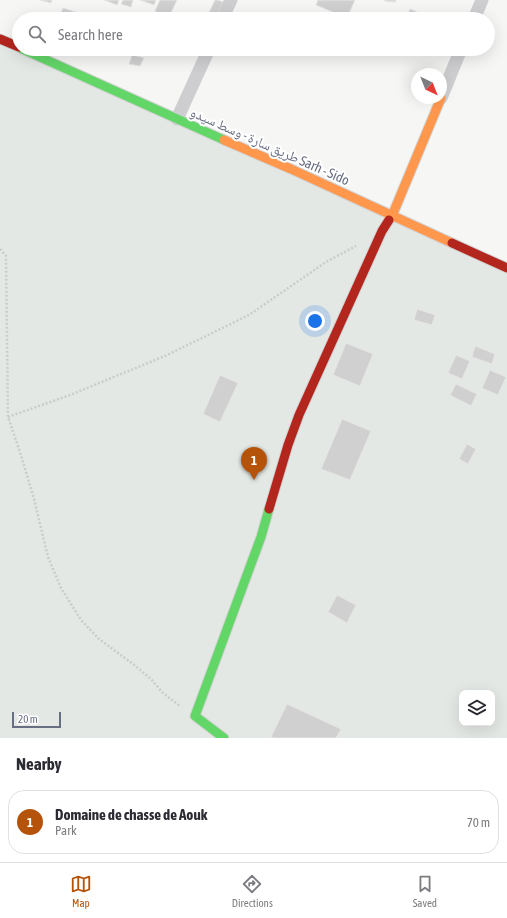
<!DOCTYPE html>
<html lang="en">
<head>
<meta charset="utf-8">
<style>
	:root { --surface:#fff; --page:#f2f2f3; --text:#2b2b33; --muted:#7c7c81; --line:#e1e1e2; --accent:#b45309 }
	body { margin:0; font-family:"Asap Condensed","Noto Naskh Arabic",sans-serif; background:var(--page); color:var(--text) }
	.controls { position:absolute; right:12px; bottom:12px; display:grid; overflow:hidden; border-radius:8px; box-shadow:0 4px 16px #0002 }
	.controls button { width:36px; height:36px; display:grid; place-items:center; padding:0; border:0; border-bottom:1px solid var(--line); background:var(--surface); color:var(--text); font:20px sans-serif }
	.compass { position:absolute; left:411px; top:68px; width:36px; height:36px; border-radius:50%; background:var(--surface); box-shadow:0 4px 16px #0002; rotate:137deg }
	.scale { position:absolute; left:12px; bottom:10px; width:49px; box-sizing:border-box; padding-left:4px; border:2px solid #696f82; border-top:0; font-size:11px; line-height:14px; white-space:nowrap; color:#696f82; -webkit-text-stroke:3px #fff; paint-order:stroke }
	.you { position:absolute; left:315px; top:321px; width:14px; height:14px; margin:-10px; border:3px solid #fff; border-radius:50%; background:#1a73e8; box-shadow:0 0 0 6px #1a73e833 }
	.badge { display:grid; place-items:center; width:26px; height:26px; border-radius:50%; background:var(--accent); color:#fff; font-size:13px; font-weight:700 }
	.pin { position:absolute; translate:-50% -33px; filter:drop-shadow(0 1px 2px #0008) }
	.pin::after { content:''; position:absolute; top:21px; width:14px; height:12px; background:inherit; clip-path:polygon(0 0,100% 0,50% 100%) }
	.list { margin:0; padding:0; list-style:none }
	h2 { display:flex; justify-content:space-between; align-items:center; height:52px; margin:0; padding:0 16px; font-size:17px }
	h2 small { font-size:13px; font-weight:400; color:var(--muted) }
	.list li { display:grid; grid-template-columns:26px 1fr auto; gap:12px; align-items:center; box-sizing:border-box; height:64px; margin:0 8px 8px; padding:0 8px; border:1px solid var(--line); border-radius:16px }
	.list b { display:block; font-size:15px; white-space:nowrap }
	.list p { margin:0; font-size:13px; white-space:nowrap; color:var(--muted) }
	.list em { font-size:13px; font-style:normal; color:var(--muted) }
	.icon { flex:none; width:22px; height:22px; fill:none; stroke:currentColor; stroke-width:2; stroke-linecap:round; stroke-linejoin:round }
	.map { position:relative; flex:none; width:507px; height:738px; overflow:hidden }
	.search { position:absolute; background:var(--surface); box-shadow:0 4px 16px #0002; left:12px; right:12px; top:12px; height:44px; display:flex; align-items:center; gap:10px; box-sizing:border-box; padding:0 14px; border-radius:22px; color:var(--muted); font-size:15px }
	.sheet { height:124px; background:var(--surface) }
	nav { display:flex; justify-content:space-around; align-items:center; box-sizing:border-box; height:56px; border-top:1px solid var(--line); background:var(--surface); font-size:11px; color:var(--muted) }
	nav a { display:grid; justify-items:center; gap:2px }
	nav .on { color:var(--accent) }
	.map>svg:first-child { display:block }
	.green { fill:#e4e8e4; fill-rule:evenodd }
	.building { fill:#d0d0d1; stroke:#e5e5e4 }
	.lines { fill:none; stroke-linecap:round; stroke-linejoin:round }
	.fast-casing { stroke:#d3d3d4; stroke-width:11 }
	.slow-casing { stroke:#d3d3d4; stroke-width:11 }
	.jam-casing { stroke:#d3d3d4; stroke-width:11 }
	.path { stroke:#cbcbcc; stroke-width:2.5; stroke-dasharray:2 2; stroke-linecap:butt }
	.street { stroke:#ceced0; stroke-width:13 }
	.fast { stroke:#63d668; stroke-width:9 }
	.slow { stroke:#ff974d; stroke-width:9 }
	.jam { stroke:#b3261e; stroke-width:9 }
	.labels { text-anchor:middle; stroke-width:4; stroke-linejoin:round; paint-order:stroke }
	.street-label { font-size:14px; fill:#696f82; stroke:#fff }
</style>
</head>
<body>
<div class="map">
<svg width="507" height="738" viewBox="0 0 507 738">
	<rect width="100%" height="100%" fill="#f6f6f5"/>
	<path class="green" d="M0,39L507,268V738H0ZM462,693H492V723H462Z"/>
	<g class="building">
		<path d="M40,0H52L51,3Z"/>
		<path d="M104,0H119L117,5Z"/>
		<path d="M123,0H133L131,7L121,4Z"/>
		<path d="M140,0H156L154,5Z"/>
		<path d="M160,0H177L169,17L155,11Z"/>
		<path d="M215,0H218L223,2L215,19H206Z"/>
		<path d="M318,0H355L347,18L316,5Z"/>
		<path d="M384,0H396L395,2L385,1Z"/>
		<path d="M63,8L88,16L87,19H71L60,15Z"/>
		<path d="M410,9L417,12L414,19H406Z"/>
		<path d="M159,49H168L167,53L159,51Z"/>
		<path d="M132,55L144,58L140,66L129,64Z"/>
		<path d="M417,309L435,315L432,325L414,320Z"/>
		<path d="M346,343L373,354L360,386L333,375Z"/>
		<path d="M475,346L495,354L492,364L472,357Z"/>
		<path d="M456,355L470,361L462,379L448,373Z"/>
		<path d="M490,370L506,377L498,395L482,388Z"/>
		<path d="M220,375L238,383L220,422L203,414Z"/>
		<path d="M456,384L477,394L471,406L450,395Z"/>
		<path d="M342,419L371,431L350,480L321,469Z"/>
		<path d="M467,444L476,449L468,464L459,459Z"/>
		<path d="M337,595L356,605L347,623L328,612Z"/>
		<path d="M287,704L341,729L336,738H274L271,737Z"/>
	</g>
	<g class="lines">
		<g class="fast-casing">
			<g id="fast">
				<path d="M22,49L224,140"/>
				<path d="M224,738L195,716L261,537L269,509"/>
			</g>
		</g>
		<g class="slow-casing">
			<g id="slow">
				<path d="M224,140L291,169L452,243"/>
				<path d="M389,220L392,216L441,98"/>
			</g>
		</g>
		<g class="jam-casing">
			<g id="jam">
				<path d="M0,39L19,47"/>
				<path d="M452,243L507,268"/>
				<path d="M269,509L288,445L299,415L382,231L389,220"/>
			</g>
		</g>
		<g class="path">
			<path d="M0,249L6,256L8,417L20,452L34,499L48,557L61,588L81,620L99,639L133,664L151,679L163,693L180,706"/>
			<path d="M8,417L70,395L165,356L249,315L326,262L356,246"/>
		</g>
		<g class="street">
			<path d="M222,19L231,0"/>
			<path d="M474,19L482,0"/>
			<path d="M441,98L461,49"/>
			<path d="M177,119L209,49"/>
		</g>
		<use href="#fast" class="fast"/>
		<use href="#slow" class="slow"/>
		<use href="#jam" class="jam"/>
	</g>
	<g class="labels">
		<g class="street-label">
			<text transform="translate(270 146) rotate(24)" y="5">طريق سارة - وسط سيدو Sarh - Sido</text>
		</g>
	</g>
</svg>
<div class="controls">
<button><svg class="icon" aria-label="layers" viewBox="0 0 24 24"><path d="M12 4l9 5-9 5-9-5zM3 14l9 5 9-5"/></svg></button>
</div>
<svg class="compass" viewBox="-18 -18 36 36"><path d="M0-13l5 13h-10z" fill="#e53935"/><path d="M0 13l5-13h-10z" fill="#7c7c81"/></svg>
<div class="scale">20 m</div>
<div class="you"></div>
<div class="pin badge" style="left:254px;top:480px">1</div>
<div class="search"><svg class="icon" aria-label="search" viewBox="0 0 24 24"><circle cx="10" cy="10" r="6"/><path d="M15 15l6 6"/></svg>Search here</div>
</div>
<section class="sheet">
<h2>Nearby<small></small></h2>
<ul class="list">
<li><span class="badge">1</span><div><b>Domaine de chasse de Aouk</b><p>Park</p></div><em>70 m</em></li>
</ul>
</section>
<nav>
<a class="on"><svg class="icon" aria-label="map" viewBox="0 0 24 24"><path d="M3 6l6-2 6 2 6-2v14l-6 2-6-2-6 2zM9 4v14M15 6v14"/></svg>Map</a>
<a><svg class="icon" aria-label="directions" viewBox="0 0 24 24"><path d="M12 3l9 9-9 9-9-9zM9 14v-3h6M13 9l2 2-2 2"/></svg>Directions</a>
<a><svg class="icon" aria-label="saved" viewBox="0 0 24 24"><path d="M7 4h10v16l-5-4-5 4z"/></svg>Saved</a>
</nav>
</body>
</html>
